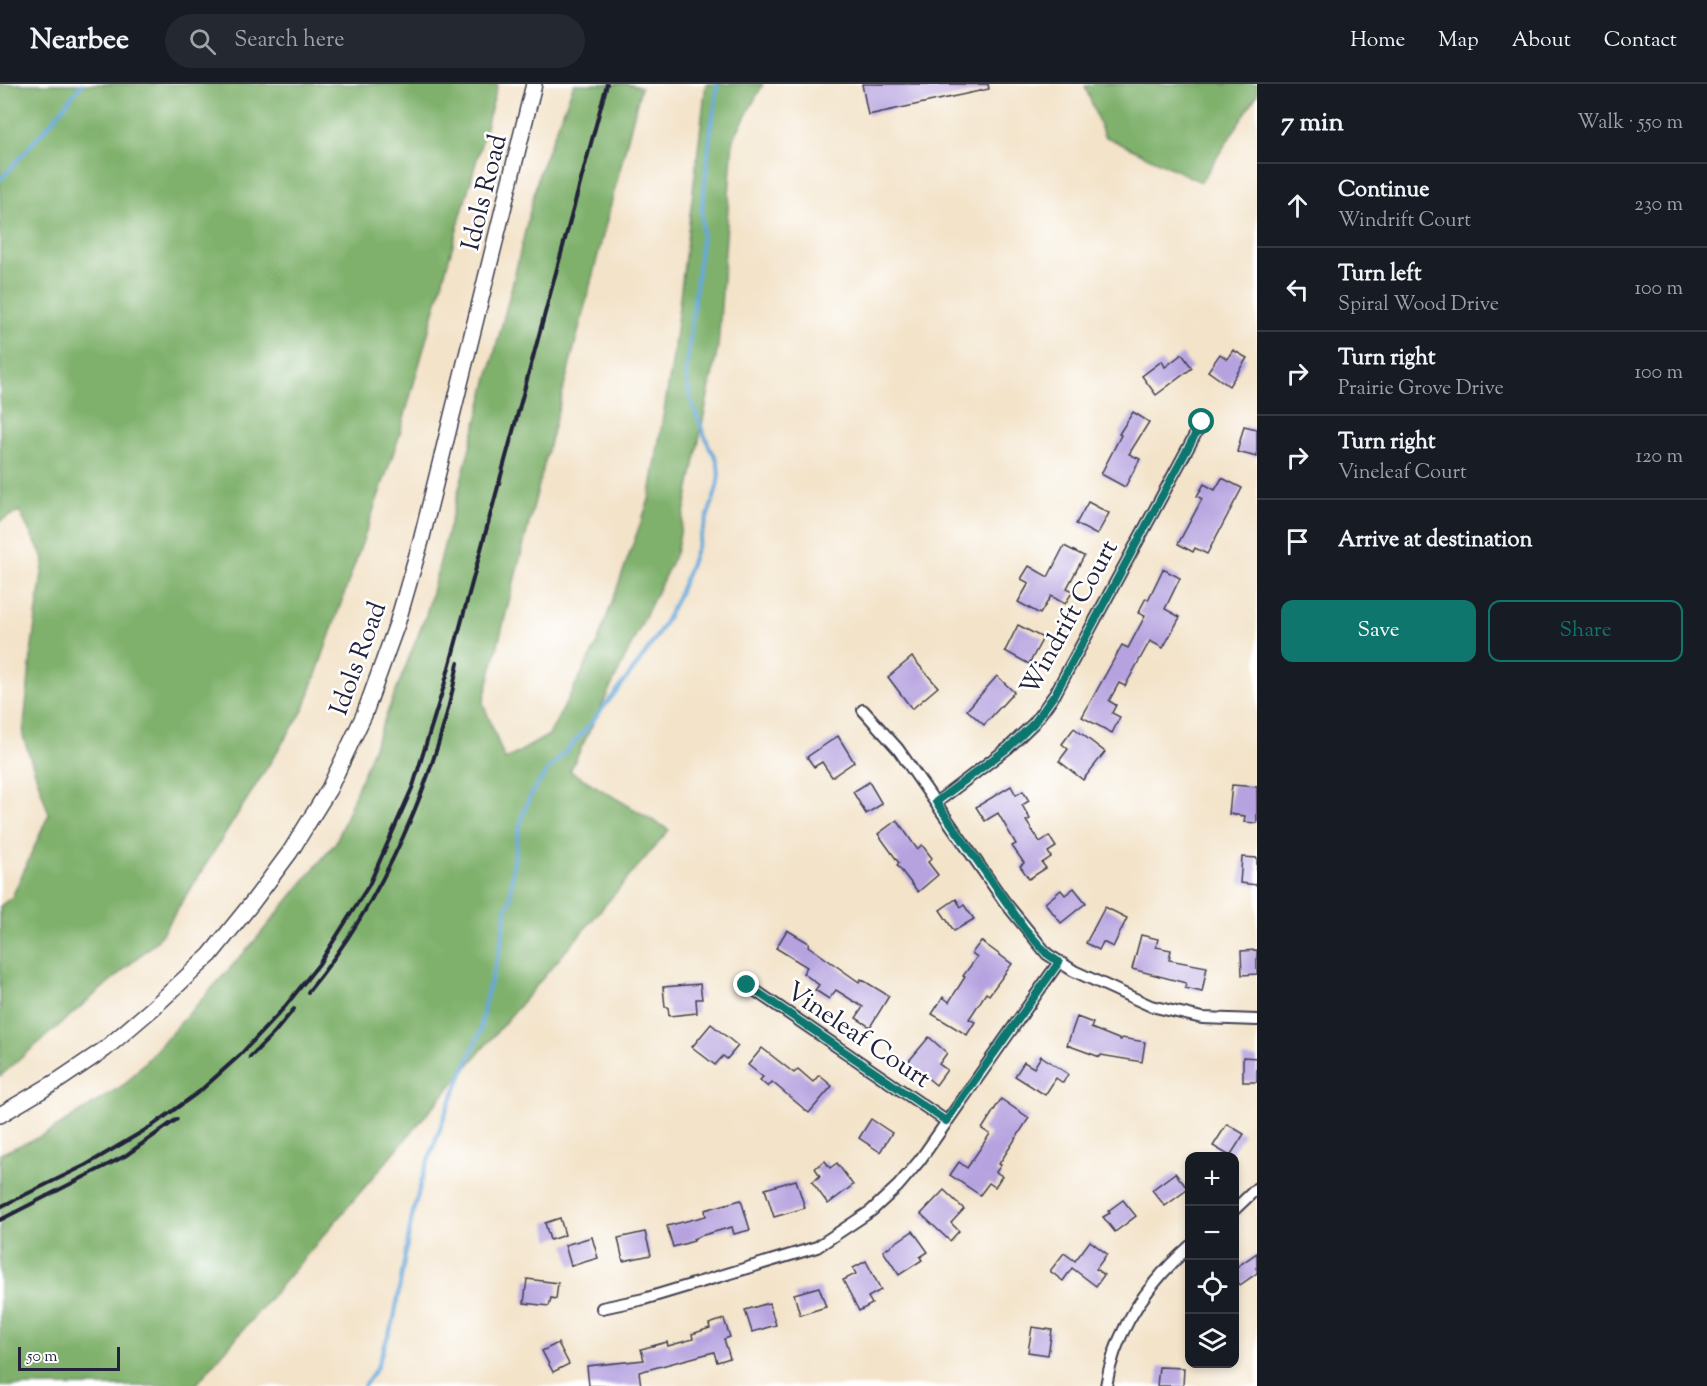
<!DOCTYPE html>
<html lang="en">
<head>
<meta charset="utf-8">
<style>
	:root { --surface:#171b24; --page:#242831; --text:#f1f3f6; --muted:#9ea1a6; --line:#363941; --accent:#0f766e }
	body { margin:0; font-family:"Sorts Mill Goudy",serif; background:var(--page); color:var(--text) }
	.controls { position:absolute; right:18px; bottom:18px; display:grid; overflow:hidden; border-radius:12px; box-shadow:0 3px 9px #0003 }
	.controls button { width:54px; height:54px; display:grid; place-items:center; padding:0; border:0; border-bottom:2px solid var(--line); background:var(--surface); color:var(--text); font:30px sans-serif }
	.scale { position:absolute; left:18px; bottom:15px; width:102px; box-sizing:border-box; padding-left:6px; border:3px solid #22223b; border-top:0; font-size:16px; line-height:21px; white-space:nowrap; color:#22223b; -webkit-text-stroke:4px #fff; paint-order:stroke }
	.stop { position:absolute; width:18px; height:18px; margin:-14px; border:4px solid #0f766e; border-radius:50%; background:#fff }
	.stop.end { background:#0f766e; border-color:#fff; box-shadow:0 2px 6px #0008 }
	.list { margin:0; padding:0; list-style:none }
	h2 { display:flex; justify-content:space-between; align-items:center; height:78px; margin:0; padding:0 24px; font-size:26px }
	h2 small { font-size:20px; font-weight:400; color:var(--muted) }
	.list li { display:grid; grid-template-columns:39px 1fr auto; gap:18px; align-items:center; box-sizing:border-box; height:84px; padding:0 24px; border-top:2px solid var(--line) }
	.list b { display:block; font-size:22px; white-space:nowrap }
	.list p { margin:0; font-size:20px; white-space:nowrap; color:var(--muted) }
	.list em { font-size:20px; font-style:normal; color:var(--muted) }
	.actions { display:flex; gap:12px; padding:18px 24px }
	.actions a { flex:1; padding:14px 0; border:2px solid var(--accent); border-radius:12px; text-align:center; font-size:21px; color:var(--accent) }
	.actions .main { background:var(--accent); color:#fff }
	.icon { flex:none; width:33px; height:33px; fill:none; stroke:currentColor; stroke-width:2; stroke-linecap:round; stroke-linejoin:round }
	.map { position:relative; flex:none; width:1257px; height:1302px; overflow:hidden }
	header { display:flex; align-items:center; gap:36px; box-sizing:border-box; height:84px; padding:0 30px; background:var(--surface); border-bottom:2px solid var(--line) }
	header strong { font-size:28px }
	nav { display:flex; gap:33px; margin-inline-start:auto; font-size:21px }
	.search { width:420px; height:54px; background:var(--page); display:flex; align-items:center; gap:15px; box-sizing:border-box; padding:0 21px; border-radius:33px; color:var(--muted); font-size:22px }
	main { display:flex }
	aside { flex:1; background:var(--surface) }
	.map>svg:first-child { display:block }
	.forest { fill:#7fb16c; stroke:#506a54; stroke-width:1.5 }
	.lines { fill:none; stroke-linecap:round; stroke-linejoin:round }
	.stream { stroke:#65a8da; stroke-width:4 }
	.building { fill:#b5a2df }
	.street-casing { stroke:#413f50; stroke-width:14 }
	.secondary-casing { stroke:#413f50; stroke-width:18 }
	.street { stroke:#fff; stroke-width:10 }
	.secondary { stroke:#fff; stroke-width:15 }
	.rail { stroke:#22223b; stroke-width:4 }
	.route { stroke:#0f766e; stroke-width:8 }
	.labels { text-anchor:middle; stroke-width:5; stroke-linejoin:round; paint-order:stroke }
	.street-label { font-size:26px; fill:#22223b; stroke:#fff }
</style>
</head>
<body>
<header>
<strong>Nearbee</strong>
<div class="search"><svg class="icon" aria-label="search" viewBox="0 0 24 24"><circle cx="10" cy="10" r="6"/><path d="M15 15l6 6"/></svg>Search here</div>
<nav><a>Home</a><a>Map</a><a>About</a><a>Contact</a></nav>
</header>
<main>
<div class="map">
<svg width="1257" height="1302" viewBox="0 0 1257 1302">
	<rect width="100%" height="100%" fill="#fff"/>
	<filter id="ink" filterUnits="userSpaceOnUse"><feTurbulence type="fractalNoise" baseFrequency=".0167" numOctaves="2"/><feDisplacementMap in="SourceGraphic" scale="12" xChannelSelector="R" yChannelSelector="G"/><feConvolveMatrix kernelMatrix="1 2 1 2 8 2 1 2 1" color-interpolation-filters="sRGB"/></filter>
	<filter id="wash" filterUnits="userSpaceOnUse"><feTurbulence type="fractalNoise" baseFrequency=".008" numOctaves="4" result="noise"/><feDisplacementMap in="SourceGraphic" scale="24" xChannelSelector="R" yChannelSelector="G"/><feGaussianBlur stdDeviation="1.35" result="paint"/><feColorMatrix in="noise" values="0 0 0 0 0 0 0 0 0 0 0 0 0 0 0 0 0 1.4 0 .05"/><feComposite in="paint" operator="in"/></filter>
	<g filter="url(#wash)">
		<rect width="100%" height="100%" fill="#f3e3c9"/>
		<g class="forest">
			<path d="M0,0H498L398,356L304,625L158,856L0,992V822L12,813L49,730L23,652L32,562L44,475L19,427L0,437Z"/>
			<path d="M574,0H627L641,3L483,619L505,676L549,651L596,562L649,416L672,279L706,0H763L733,56L718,263L676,469L570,687L669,746L195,1302H0V1070L46,1050L125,1000L252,860L336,758L426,531L511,206L539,89Z"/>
			<path d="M1093,0H1257V11L1201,98L1104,52L1085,2Z"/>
		</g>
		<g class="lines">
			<g class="stream">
				<path d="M0,96L54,35L82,0"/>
				<path d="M364,1302L377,1283L394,1235L412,1132L424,1088L448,1023L480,949L485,917L501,861L507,822L510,817C513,784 515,746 529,715C544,684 571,665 592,638C616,607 643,577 662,543C681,511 695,469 707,434C714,413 728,384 710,365L690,314L686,289L702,151V125L712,35L716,18L717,0"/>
			</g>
		</g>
		<g id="blocks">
			<g class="building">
				<path d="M862,0H988L989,5L868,31Z"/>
				<path d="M1233,266L1247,274L1229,302L1208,287L1220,270L1227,275Z"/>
				<path d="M1182,270L1192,284L1156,311L1142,292L1162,277L1165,283Z"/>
				<path d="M1133,328L1149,338L1129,370L1140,375L1125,403L1101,390L1121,351L1119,350Z"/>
				<path d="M1244,342L1257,345V373L1237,368Z"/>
				<path d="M1222,394L1242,404L1207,470L1195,464L1193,468L1178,460L1202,415L1197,412L1204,400L1215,406Z"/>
				<path d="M1088,418L1109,429L1097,451L1076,440Z"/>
				<path d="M1064,462L1084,472L1067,504L1073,507L1065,520L1051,512L1040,530L1018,518L1029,499L1021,495L1029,482L1048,493Z"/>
				<path d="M1163,485L1180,494L1165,525L1180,533L1163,564L1150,557L1125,602L1119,599L1109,617L1116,621L1112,629L1120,633L1112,649L1082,633L1122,561L1128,564L1145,532L1138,529L1146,514L1148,516Z"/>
				<path d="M1018,541L1043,554L1029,580L1005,567Z"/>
				<path d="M912,573L938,603L912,625L888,593Z"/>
				<path d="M997,592L1014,608L984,641L967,626Z"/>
				<path d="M1074,644L1105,668L1083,696L1059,677L1068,665L1062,660Z"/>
				<path d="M838,652L854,678L832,693L822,678L814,683L807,673Z"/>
				<path d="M869,698L882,720L866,730L853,708Z"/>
				<path d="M1232,701L1257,703V739L1244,738L1245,732L1229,730Z"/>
				<path d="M1011,702L1016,711L1023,707L1029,717L1022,721L1030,735L1026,737L1040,758L1049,752L1056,763L1048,768L1051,773L1042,779L1046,784L1029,795L1020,782L1024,779L1012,762L1016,760L998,729L985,737L976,723Z"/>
				<path d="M897,736L917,765L922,761L932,774L928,778L938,791L918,808L897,781L899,779L878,750Z"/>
				<path d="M1242,773L1257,774V801L1240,799Z"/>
				<path d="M1074,804L1086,819L1061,839L1045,819L1061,806L1065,811Z"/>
				<path d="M956,815L961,823L964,821L974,835L954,847L940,826Z"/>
				<path d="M1105,823L1127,834L1113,863L1103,858L1099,866L1086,859Z"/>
				<path d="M787,846L809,859L808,862L859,898L861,895L889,912L870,943L856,934L863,923L836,906L829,915L815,906L819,901L803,889L807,883L776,864Z"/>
				<path d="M1141,851L1158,855L1156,863L1171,866L1169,876L1207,883L1202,908L1185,904L1186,899L1132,885Z"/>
				<path d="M981,857L1012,880L989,911L986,909L969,935L975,938L967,951L932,930L943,913L949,918L965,893L963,892L977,873L972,869Z"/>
				<path d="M1257,866V890L1242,891L1241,867Z"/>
				<path d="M700,900L702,915H696L697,929L669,932L668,923H665L663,903Z"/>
				<path d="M1077,933L1093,939L1091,944L1121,956L1122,954L1145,958L1142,978L1101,971L1100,973L1067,961Z"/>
				<path d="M711,940L738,962L727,975L723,972L715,981L692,963Z"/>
				<path d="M929,953L947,969L939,980L947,986L936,1001L908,978Z"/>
				<path d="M762,964L794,989L798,985L813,998L819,991L832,1002L809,1029L772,998L768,1003L760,996L763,993L748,981Z"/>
				<path d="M1041,972L1068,990L1063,999L1056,994L1045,1011L1015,992L1024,978L1034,984Z"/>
				<path d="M1243,973L1257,974V998H1243Z"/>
				<path d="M1001,1015L1029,1034L999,1080L1001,1081L996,1088L1002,1092L995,1103L989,1099L980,1111L950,1091L959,1078L967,1084L990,1050L982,1045Z"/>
				<path d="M871,1035L892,1049L880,1068L859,1054Z"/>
				<path d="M1227,1040L1244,1050L1230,1072L1213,1062Z"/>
				<path d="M825,1077L830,1084L837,1079L853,1101L828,1120L812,1098L820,1092L815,1084Z"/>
				<path d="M1175,1089L1188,1105L1165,1122L1152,1106Z"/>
				<path d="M796,1096L805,1124L774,1133L765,1105Z"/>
				<path d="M944,1106L964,1125L951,1139L959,1147L950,1157L921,1130Z"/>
				<path d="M741,1116L750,1146L734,1150L732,1143L700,1152L693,1155L694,1157L673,1163L667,1142L706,1132L705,1126Z"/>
				<path d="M1123,1116L1136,1132L1115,1148L1103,1133L1110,1129L1108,1127Z"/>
				<path d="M560,1134L565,1151L550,1156L545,1139Z"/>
				<path d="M913,1147L928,1168L920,1173L922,1176L899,1191L883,1167Z"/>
				<path d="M645,1148L651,1171L623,1177L618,1154Z"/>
				<path d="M592,1153L598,1174L571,1182L565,1161Z"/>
				<path d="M1090,1157L1107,1170L1096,1185L1104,1191L1096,1202L1072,1184L1063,1197L1050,1187L1064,1169L1075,1177Z"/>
				<path d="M1257,1169V1189L1240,1201L1234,1193V1185Z"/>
				<path d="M866,1177L881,1206L868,1213L872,1220L859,1227L843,1196L856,1190L853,1184Z"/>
				<path d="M527,1195L558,1199L556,1215L551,1214L549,1222L524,1219Z"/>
				<path d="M819,1203L826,1223L800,1231L794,1210Z"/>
				<path d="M769,1219L776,1241L752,1248L745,1226Z"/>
				<path d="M724,1235L730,1253L724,1255L730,1274L717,1278L714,1268L639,1288L641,1302H589L587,1282L644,1276L641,1265L667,1258L668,1262L693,1255L692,1250L710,1244L709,1240Z"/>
				<path d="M1032,1243L1052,1246L1048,1271L1028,1268Z"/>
				<path d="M558,1259L569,1280L553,1288L542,1267Z"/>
				<path d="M1159,1283L1184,1284L1183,1302H1157Z"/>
			</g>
		</g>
	</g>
	<g filter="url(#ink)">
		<use href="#blocks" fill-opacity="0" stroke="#413f50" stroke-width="1.5"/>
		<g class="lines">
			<g class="street-casing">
				<g id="street">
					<path d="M863,626L898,665L1004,817L1047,870L1074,887L1151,922L1202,934L1257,936"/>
					<path d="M937,718L1008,664L1034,639L1055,610L1202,338"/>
					<path d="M747,901L946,1037"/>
					<path d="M1234,1126L1257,1104"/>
					<path d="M602,1224L644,1215L817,1163L871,1127L898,1102L920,1076L1059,878"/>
					<path d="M1106,1302C1115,1245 1147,1200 1190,1162"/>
				</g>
			</g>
			<g class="secondary-casing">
				<path id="secondary" d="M0,1031L59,996L105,965L153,924L210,871L252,819L290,768L329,705L364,631L397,540L421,457L534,0"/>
			</g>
			<use href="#street" class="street"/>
			<use href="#secondary" class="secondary"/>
			<g class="rail">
				<path d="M308,908C382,818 437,695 458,579"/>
				<path d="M250,973L274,949L294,925"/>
				<path d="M0,1123L86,1081L152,1042L200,1007L240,971L283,925L319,880L369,801L413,702L444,602L607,0"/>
				<path d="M0,1136L125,1072L177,1035"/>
			</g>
		</g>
	</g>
	<g class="lines" filter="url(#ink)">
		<path class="route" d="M747,901L946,1037L1059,878L1047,870L1025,845L936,718L1008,664L1034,639L1055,610L1202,338"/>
	</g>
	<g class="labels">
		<g class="street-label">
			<text transform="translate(483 108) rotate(-76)" y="9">Idols Road</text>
			<text transform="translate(1068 533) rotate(-61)" y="9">Windrift Court</text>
			<text transform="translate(357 574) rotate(-70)" y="9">Idols Road</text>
			<text transform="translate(859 950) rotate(34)" y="9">Vineleaf Court</text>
		</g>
	</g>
</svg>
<div class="controls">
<button>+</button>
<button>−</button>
<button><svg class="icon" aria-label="locate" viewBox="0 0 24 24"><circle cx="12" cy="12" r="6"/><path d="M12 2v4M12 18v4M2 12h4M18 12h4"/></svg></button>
<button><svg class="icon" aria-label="layers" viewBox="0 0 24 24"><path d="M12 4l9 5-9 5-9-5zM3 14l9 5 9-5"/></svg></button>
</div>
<div class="scale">50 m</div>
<div class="stop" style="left:1202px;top:338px"></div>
<div class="stop end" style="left:747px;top:901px"></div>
</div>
<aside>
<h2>7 min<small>Walk · 550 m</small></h2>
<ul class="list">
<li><svg class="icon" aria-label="ahead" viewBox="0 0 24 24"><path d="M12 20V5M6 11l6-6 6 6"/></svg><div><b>Continue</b><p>Windrift Court</p></div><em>230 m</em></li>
<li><svg class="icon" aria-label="left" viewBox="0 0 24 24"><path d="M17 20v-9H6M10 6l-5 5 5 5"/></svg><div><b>Turn left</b><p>Spiral Wood Drive</p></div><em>100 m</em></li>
<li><svg class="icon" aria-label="right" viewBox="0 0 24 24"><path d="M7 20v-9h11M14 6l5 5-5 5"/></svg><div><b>Turn right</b><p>Prairie Grove Drive</p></div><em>100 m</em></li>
<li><svg class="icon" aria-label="right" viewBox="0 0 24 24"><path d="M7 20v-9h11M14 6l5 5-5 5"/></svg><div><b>Turn right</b><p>Vineleaf Court</p></div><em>120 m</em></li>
<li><svg class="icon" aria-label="arrive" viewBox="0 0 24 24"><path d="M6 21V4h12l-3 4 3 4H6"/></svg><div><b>Arrive at destination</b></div></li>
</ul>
<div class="actions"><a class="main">Save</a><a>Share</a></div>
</aside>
</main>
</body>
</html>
